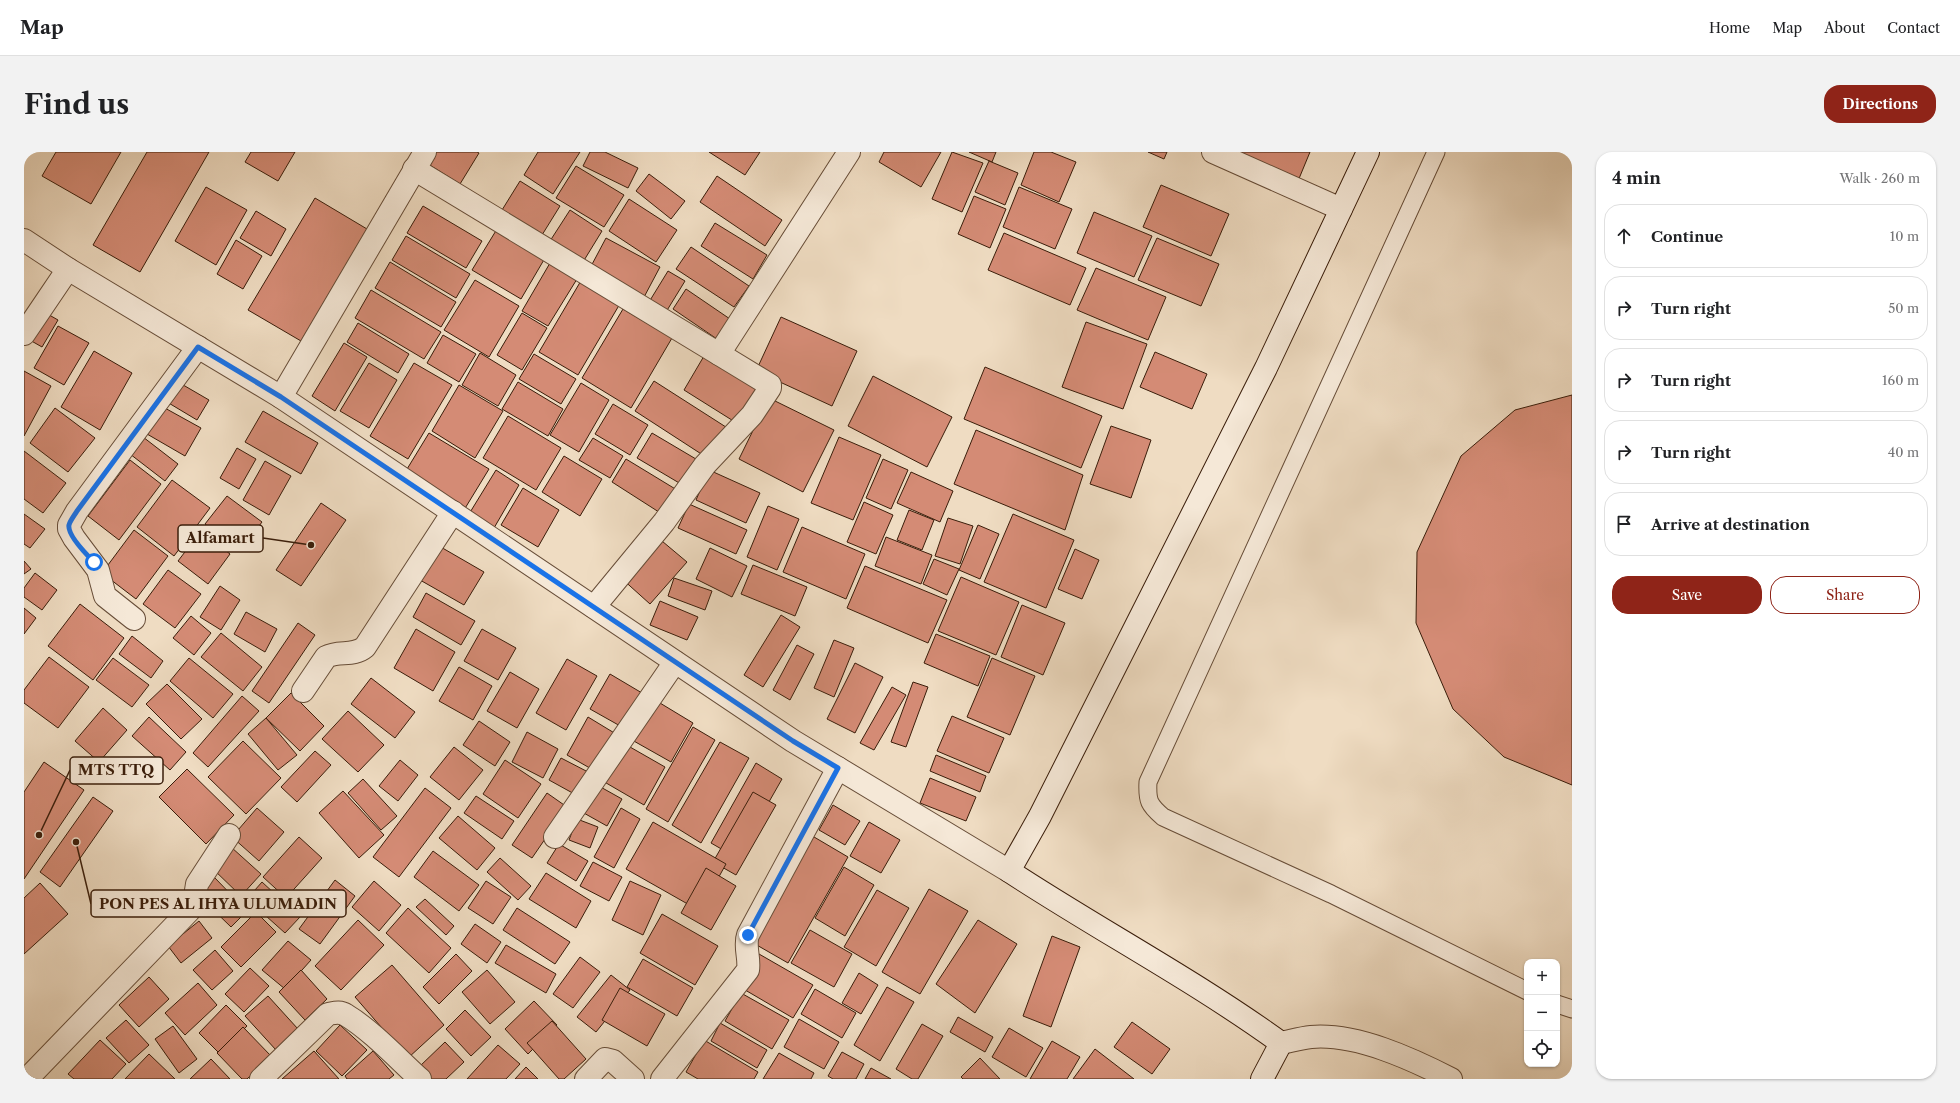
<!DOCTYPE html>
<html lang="en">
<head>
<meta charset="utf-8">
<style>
	:root { --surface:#fff; --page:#f2f2f2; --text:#202124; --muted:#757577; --line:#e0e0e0; --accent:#8f2418 }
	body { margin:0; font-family:"Libre Caslon Text",serif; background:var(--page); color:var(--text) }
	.controls { position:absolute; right:12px; bottom:12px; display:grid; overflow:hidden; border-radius:8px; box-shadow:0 1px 3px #0004 }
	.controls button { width:36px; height:36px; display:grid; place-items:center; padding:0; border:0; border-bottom:1px solid var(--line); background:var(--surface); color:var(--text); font:20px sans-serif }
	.stop { position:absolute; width:12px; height:12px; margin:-9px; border:3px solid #1a73e8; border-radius:50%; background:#fff }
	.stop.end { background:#1a73e8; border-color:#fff; box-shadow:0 1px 4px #0008 }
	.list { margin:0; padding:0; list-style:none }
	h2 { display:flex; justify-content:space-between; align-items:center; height:52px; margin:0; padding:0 16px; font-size:17px }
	h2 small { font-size:13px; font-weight:400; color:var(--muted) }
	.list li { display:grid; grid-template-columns:26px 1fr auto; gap:12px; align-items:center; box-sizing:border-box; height:64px; margin:0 8px 8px; padding:0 8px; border:1px solid var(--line); border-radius:16px }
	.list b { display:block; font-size:15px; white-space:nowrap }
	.list em { font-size:13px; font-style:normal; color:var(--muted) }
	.actions { display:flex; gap:8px; padding:12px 16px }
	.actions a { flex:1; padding:9px 0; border:1px solid var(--accent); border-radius:16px; text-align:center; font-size:14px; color:var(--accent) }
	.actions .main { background:var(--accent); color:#fff }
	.icon { flex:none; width:22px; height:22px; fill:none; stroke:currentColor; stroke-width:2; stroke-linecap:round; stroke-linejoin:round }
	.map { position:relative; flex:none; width:1548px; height:927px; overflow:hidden; border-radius:16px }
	header { display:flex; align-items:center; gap:24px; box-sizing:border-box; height:56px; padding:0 20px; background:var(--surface); border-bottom:1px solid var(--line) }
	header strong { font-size:19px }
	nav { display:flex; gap:22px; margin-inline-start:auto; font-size:14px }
	.intro { display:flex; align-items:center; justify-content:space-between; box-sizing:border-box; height:96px; padding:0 24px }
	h1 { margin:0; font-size:28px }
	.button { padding:10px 18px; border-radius:16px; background:var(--accent); color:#fff; font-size:14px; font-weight:700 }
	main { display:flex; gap:24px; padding:0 24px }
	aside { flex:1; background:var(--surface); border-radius:16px; box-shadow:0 1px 3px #0004 }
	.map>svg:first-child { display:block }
	.building { fill:#d48b75; stroke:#3a1d0a }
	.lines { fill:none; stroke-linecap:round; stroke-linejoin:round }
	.lane-casing { stroke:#674d38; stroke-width:19 }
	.street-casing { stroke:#674d38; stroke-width:24 }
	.secondary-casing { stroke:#3a1d0a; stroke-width:24 }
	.lane { stroke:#f5e8d7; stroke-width:17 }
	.street { stroke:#f5e8d7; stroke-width:22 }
	.secondary { stroke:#f5e8d7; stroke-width:22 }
	.route { stroke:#1a73e8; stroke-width:5 }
	.leader { fill:none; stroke:#3a1d0a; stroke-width:1.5 }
	.callout-dot { fill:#3a1d0a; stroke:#f5e8d7; stroke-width:1.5 }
	.callout { fill:#f5e8d7; stroke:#3a1d0a; stroke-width:1.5 }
	.callout-label { font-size:15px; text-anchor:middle; font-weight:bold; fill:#3a1d0a }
</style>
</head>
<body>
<header>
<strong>Map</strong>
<nav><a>Home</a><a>Map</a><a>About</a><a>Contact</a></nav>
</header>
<div class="intro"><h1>Find us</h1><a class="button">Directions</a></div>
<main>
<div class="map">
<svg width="1548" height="927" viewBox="0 0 1548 927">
	<rect width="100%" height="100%" fill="#efdcc2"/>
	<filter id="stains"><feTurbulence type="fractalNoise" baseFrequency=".005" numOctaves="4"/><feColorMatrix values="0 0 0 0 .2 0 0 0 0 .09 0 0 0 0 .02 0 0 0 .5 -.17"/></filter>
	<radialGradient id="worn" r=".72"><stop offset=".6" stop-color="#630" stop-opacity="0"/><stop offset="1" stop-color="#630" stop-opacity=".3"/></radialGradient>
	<g class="building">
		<path d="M32,0H97L67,52L18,24Z"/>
		<path d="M123,0H185L116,120L69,93Z"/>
		<path d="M227,0H271L254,29L221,10Z"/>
		<path d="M412,0H453L455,1L436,32L404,12Z"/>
		<path d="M514,0H556L529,42L500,23Z"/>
		<path d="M566,0H581L614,16L604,36L559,14Z"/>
		<path d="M685,0H736L721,23Z"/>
		<path d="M860,0H917L897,35L855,10Z"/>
		<path d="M928,0L959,11L938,60L908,47Z"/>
		<path d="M945,0H972L968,10Z"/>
		<path d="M1010,0H1027L1052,10L1035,50L997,33Z"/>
		<path d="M1124,0H1143L1140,7Z"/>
		<path d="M1207,0H1286L1274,29Z"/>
		<path d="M965,9L994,21L981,53L951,40Z"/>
		<path d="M552,14L600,43L580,75L532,46Z"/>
		<path d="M625,22L661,49L647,67L612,39Z"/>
		<path d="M693,24L758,68L741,94L676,50Z"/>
		<path d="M496,29L536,54L518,83L478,58Z"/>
		<path d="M1137,33L1205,62L1187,104L1119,75Z"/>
		<path d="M182,35L223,58L192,113L151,89Z"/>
		<path d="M995,35L1048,57L1031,97L979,75Z"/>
		<path d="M950,44L982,57L966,96L934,82Z"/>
		<path d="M291,46L343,77L277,189L224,158Z"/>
		<path d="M605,47L653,78L632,110L585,79Z"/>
		<path d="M399,54L458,89L442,116L383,81Z"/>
		<path d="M546,58L578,79L559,110L526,89Z"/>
		<path d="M232,59L262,77L247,104L216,86Z"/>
		<path d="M1070,60L1128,84L1110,125L1053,101Z"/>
		<path d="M691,71L743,103L729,127L677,94Z"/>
		<path d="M473,77L521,106L497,147L448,118Z"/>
		<path d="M980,81L1062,116L1046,153L964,118Z"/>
		<path d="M382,84L446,122L432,146L368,108Z"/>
		<path d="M582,86L636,115L619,147L565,118Z"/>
		<path d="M1133,86L1195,112L1177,154L1114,128Z"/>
		<path d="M212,88L238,104L219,137L193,122Z"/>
		<path d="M667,95L725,134L710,155L652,117Z"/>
		<path d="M366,110L432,150L417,175L351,136Z"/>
		<path d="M526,111L553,127L524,174L498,159Z"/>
		<path d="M1072,116L1142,145L1124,188L1053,158Z"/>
		<path d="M644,119L661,129L642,160L625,150Z"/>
		<path d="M558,127L597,150L554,223L515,200Z"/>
		<path d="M451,128L495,154L465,205L420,178Z"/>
		<path d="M662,137L706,167L693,187L649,157Z"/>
		<path d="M347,138L417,180L400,207L331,166Z"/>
		<path d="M599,157L648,186L607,256L558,226Z"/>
		<path d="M20,160L34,168L18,195L4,187Z"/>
		<path d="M498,161L523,176L498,218L473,203Z"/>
		<path d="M757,165L833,199L808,254L732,219Z"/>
		<path d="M1062,170L1123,192L1099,257L1038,235Z"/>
		<path d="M334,171L385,202L374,221L323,190Z"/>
		<path d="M34,174L65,191L40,233L10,216Z"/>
		<path d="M419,183L452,202L435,230L403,211Z"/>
		<path d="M320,191L343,205L311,259L288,244Z"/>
		<path d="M70,199L108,221L76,278L37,255Z"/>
		<path d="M1131,200L1183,222L1168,257L1116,235Z"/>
		<path d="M456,201L492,223L474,254L438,233Z"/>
		<path d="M510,202L552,227L537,252L495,227Z"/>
		<path d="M680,204L732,237L711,270L660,238Z"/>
		<path d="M345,211L373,228L345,276L316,259Z"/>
		<path d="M390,211L428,233L384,307L346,284Z"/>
		<path d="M961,215L1078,264L1057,316L940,267Z"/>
		<path d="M0,219L27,234L0,284Z"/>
		<path d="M849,224L928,265L903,315L824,274Z"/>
		<path d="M630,229L705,277L685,307L611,259Z"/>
		<path d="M154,230L185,248L173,268L143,250Z"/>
		<path d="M494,230L539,257L524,284L478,257Z"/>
		<path d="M557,231L585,248L555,300L526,283Z"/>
		<path d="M435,233L479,259L451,306L408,279Z"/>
		<path d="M1548,243V633L1480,605L1429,557L1392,471L1393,400L1437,304L1491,258Z"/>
		<path d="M745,246L810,278L779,340L715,307Z"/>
		<path d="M589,252L624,273L606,303L571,282Z"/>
		<path d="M139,255L177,276L161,304L123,282Z"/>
		<path d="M31,256L71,286L44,320L6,291Z"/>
		<path d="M239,259L294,291L277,322L221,290Z"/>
		<path d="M484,264L537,296L512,338L459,306Z"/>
		<path d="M1087,274L1127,288L1107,346L1066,332Z"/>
		<path d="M952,278L1059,323L1041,378L930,332Z"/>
		<path d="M405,281L465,317L440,358L380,322Z"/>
		<path d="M628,281L677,310L662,335L613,306Z"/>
		<path d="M119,285L154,312L141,329L106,302Z"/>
		<path d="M815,285L857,303L829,368L787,351Z"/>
		<path d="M569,286L599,304L586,326L555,308Z"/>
		<path d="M213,296L232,307L215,337L196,326Z"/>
		<path d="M0,299L42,331L19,361L0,347Z"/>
		<path d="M540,304L578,327L556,364L518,340Z"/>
		<path d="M602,307L653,338L638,362L588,330Z"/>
		<path d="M859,307L884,318L867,357L842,346Z"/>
		<path d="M106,308L137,332L95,388L64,364Z"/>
		<path d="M241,309L267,324L245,363L219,348Z"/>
		<path d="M472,318L495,333L470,376L445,362Z"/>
		<path d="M685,318L736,341L722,371L672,348Z"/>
		<path d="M887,320L929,339L916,370L873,351Z"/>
		<path d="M148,328L186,356L150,404L113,375Z"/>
		<path d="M499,336L535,358L514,395L477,373Z"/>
		<path d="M203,344L238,370L216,399L181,372Z"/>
		<path d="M840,350L869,363L852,402L823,390Z"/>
		<path d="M297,351L322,368L277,434L252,418Z"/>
		<path d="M665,352L723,378L712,402L654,376Z"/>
		<path d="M744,354L775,367L753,418L723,405Z"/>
		<path d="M885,358L910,368L898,398L873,388Z"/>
		<path d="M0,362L21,377L6,396L0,392Z"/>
		<path d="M989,362L1050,388L1022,456L960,430Z"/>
		<path d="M924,366L949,374L936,412L911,404Z"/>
		<path d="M954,373L975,382L956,427L935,418Z"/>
		<path d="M778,375L841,402L822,447L759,420Z"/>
		<path d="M110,378L144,404L112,447L78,421Z"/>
		<path d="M177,379L206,402L184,432L154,409Z"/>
		<path d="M632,384L663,410L626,452L596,425Z"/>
		<path d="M862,385L908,403L897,432L851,414Z"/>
		<path d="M415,394L460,420L440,453L396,428Z"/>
		<path d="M686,396L723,414L708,445L672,427Z"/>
		<path d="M1051,397L1075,408L1058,447L1034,437Z"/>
		<path d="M910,407L935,417L923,443L899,432Z"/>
		<path d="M0,409L7,417L0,422Z"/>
		<path d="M729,413L783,435L771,464L717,442Z"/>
		<path d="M841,414L923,448L904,491L823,456Z"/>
		<path d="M144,418L177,442L151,476L119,452Z"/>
		<path d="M11,421L33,438L18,458L0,445V436Z"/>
		<path d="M937,425L995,450L972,503L914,479Z"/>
		<path d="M650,426L688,439L681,458L644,444Z"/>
		<path d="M196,434L216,448L197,478L176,465Z"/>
		<path d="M402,441L451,469L437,493L389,465Z"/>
		<path d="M636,449L674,465L663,488L626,473Z"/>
		<path d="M56,452L100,486L69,528L24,494Z"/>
		<path d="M998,453L1041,471L1019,523L977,505Z"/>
		<path d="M0,456L12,466L0,482Z"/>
		<path d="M222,460L253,477L241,500L210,482Z"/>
		<path d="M757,463L776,475L739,535L720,523Z"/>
		<path d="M167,464L187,481L170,503L149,486Z"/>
		<path d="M274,471L291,483L245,551L228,539Z"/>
		<path d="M392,477L431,500L409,539L370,516Z"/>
		<path d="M458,477L492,496L474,528L440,509Z"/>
		<path d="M197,481L238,515L219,539L177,505Z"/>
		<path d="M912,482L966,504L954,534L900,511Z"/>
		<path d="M108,484L139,509L127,526L95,502Z"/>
		<path d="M810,488L830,496L810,545L790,536Z"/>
		<path d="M773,493L790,502L766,548L749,538Z"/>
		<path d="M25,505L65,535L34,576L0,551V538Z"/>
		<path d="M89,506L125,533L108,555L72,528Z"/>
		<path d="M165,506L209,542L189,566L146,529Z"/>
		<path d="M968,506L1011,524L986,583L943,565Z"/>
		<path d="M543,507L573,524L542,578L512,561Z"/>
		<path d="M831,511L859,525L831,581L803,567Z"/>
		<path d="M435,515L468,534L449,568L415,549Z"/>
		<path d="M486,520L515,537L493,576L463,559Z"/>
		<path d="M586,522L618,541L598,575L566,557Z"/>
		<path d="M347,526L391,560L371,586L327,552Z"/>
		<path d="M889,530L904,535L882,595L867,590Z"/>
		<path d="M143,532L178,567L157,587L122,552Z"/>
		<path d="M868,535L882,543L850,598L836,591Z"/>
		<path d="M267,541L300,574L276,599L242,566Z"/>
		<path d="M218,544L235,559L184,615L169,601Z"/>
		<path d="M631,548L669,571L647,610L608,588Z"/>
		<path d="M79,556L103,578L75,610L51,589Z"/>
		<path d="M324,559L360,593L334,620L298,587Z"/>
		<path d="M928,564L980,586L965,621L913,599Z"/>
		<path d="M125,565L162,600L146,618L108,584Z"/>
		<path d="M564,565L592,582L571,619L543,603Z"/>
		<path d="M242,566L273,603L254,618L224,582Z"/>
		<path d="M455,569L486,590L471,614L439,593Z"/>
		<path d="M669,575L691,588L644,670L622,657Z"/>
		<path d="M503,580L534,597L519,626L488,610Z"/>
		<path d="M219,589L257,626L222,662L184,625Z"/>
		<path d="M696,590L725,606L677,691L648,673Z"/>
		<path d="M599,591L641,615L620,653L577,628Z"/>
		<path d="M430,595L459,618L435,648L406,625Z"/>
		<path d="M291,599L307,613L273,650L257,635Z"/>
		<path d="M912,603L962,624L956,640L906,619Z"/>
		<path d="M537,606L566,621L554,644L525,628Z"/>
		<path d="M376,608L394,623L374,649L355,634Z"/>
		<path d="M481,608L517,632L494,666L459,642Z"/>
		<path d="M20,610L60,638L0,727V640Z"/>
		<path d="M732,611L758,627L713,706L687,691Z"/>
		<path d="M163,617L210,663L182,692L135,645Z"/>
		<path d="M906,626L952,645L942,669L896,651Z"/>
		<path d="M339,627L373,664L357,678L324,641Z"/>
		<path d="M573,633L598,647L583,674L558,660Z"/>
		<path d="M401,636L427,656L375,725L349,705Z"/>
		<path d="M319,639L360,683L335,706L295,661Z"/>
		<path d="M729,640L752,653L712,723L689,710Z"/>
		<path d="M523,641L543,655L508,706L488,693Z"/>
		<path d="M452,644L490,669L478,687L440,661Z"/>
		<path d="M69,645L89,659L36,735L16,720Z"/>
		<path d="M809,653L836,669L821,693L795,678Z"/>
		<path d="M233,656L260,680L235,709L208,685Z"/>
		<path d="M597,656L616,667L590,716L570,705Z"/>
		<path d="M434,664L471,696L453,718L415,686Z"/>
		<path d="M553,667L574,675L566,696L545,688Z"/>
		<path d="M629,670L702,712L676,759L602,717Z"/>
		<path d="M845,670L876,688L857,721L826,704Z"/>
		<path d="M785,682L824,705L764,811L724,788Z"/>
		<path d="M275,685L298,706L262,746L239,725Z"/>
		<path d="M535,692L564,709L552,729L523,711Z"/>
		<path d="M207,695L237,722L217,744L188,716Z"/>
		<path d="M409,699L455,733L435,759L390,725Z"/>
		<path d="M476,706L507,734L494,748L463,720Z"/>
		<path d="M569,710L598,725L585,749L556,734Z"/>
		<path d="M820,715L850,733L821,784L791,766Z"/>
		<path d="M682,716L712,734L687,778L657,761Z"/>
		<path d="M522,721L567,749L552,776L505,747Z"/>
		<path d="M190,725L223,759L207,775L173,742Z"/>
		<path d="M311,728L331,744L296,792L275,777Z"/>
		<path d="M350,729L377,753L355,779L328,755Z"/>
		<path d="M462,729L487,745L469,772L444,756Z"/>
		<path d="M606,729L637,743L619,783L588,768Z"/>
		<path d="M238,730L276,765L261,781L223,747Z"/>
		<path d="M16,731L44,762L0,802V746Z"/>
		<path d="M905,737L944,759L896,842L858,820Z"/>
		<path d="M853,738L885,756L852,814L820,795Z"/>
		<path d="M401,747L430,774L422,783L392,755Z"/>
		<path d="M384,756L427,796L405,821L362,781Z"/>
		<path d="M493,756L546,790L531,812L479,778Z"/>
		<path d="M232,760L252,780L217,815L197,795Z"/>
		<path d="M638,762L694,794L671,833L616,801Z"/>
		<path d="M334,768L360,793L317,838L291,814Z"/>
		<path d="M954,768L993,792L951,861L912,832Z"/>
		<path d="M175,769L188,786L157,811L144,794Z"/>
		<path d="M451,772L477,790L463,811L437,792Z"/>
		<path d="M786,778L828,802L810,835L767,811Z"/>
		<path d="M1028,784L1056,795L1027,875L999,864Z"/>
		<path d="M264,789L287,808L261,837L238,818Z"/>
		<path d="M482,793L532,822L522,841L471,811Z"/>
		<path d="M191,798L209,819L188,838L169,818Z"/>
		<path d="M432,802L448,819L415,852L399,835Z"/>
		<path d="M735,802L789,833L769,866L716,835Z"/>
		<path d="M556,805L576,820L549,856L529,842Z"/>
		<path d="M619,807L669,836L653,864L603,835Z"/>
		<path d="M368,813L420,873L384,906L331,845Z"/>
		<path d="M226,816L245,834L220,860L201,842Z"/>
		<path d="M277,818L303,847L281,868L255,840Z"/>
		<path d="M463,818L491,850L466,872L438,840Z"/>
		<path d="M835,821L854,833L837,862L818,851Z"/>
		<path d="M587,823L606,838L572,880L553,865Z"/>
		<path d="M125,825L145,847L115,875L95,853Z"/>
		<path d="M174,831L193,853L161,883L141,861Z"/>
		<path d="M863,835L890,850L856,909L830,893Z"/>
		<path d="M596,836L641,862L623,894L578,868Z"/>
		<path d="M791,837L832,861L818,886L777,862Z"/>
		<path d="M717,841L765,868L748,897L701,869Z"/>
		<path d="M244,844L274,877L252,898L221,864Z"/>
		<path d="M510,849L533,873L504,902L481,877Z"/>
		<path d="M202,853L223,874L196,902L175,881Z"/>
		<path d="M441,858L467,885L447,904L422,877Z"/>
		<path d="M934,865L969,885L961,900L926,880Z"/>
		<path d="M775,867L815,890L800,917L760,895Z"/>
		<path d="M102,868L125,893L105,911L82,886Z"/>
		<path d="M528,869L562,907L540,927H535L503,891Z"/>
		<path d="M1108,870L1146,897L1128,922L1090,895Z"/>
		<path d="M696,871L743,898L733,916L687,889Z"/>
		<path d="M898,872L919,884L894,927H888L872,917Z"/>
		<path d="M316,873L343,898L318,924L292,899Z"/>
		<path d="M149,874L173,907L155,921L131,887Z"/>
		<path d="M219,875L247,904L223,927H218L193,901Z"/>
		<path d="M985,876L1019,896L1002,925L968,905Z"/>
		<path d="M76,888L102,912L88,927H50L44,922Z"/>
		<path d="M680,888L734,920L730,927H674L662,920Z"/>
		<path d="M1028,889L1056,905L1043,927H1006Z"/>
		<path d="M421,890L440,910L422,927H406L395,915Z"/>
		<path d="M474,893L496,912L482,927H443Z"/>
		<path d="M1071,897L1110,927H1049Z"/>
		<path d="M290,899L315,927H258Z"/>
		<path d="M349,899L370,923L365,927H323L321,924Z"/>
		<path d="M818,900L840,912L832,927H809L804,924Z"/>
		<path d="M755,901L790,921L787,927H739Z"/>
		<path d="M125,902L151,927H101Z"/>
		<path d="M956,906L976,927H939L937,925Z"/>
		<path d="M187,907L206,927H166Z"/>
		<path d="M502,915L514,927H491Z"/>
		<path d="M847,916L867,927H841Z"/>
	</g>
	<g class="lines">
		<g class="lane-casing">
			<g id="lane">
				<path d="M1412,0L1124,630C1123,649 1125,653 1139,665L1307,742L1503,839"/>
				<path d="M1533,852L1548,857"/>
			</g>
		</g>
		<g class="street-casing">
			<g id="street">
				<path d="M1189,0L1317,57"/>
				<path d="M390,17L695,202"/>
				<path d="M0,88L44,117L257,245L769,589L985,719"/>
				<path d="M0,182L44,117"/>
				<path d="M257,245L401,0"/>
				<path d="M570,455L640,370L681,313L728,263L746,236V233L695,202L825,0"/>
				<path d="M110,467L81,444L74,418L50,386L45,377V373L53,359L174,195"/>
				<path d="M279,539L302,505C315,498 329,505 341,495L429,360"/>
				<path d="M531,685L651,510"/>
				<path d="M1257,891C1267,889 1277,886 1287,885C1332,881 1388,907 1427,927"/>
				<path d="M3,927L165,759L171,745L173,732L205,683"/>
				<path d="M237,927L304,862C310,861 316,859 322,863C347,878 374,907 396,927"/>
				<path d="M562,927L581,907L589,909L609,927"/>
				<path d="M638,927L724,818C726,806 720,794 724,783L814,616"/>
			</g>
		</g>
		<g class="secondary-casing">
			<path id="secondary" d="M1238,927L1257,891C1170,828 1075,778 985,719L1016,664L1242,216L1344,0"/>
		</g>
		<use href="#lane" class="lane"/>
		<use href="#street" class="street"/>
		<use href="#secondary" class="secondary"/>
	</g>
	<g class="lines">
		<path class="route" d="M70,410C63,403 43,383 45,373C46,369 50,364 53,359L174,195L257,245L769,589L814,616L724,783"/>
	</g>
	<path class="leader" d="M287 393L239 386M15 683L46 618M52 690L67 752"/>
	<g class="callout-dot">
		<circle cx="287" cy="393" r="4"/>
		<circle cx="15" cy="683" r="4"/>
		<circle cx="52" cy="690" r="4"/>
	</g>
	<g class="callout">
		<rect x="154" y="373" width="85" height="27" rx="4"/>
		<rect x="46" y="605" width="93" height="27" rx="4"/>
		<rect x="67" y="738" width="255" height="27" rx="4"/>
	</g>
	<g class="callout-label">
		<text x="196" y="391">Alfamart</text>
		<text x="92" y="623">MTS TTQ</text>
		<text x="194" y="757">PON PES AL IHYA ULUMADIN</text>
	</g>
	<rect width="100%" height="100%" filter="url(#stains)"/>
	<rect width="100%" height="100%" fill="url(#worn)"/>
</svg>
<div class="controls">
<button>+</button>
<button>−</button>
<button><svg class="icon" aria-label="locate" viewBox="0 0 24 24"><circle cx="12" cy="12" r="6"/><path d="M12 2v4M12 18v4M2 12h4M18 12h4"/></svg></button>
</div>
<div class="stop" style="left:70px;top:410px"></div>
<div class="stop end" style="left:724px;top:783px"></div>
</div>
<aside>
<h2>4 min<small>Walk · 260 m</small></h2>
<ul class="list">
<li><svg class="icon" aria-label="ahead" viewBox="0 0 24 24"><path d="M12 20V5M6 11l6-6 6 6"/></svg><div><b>Continue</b></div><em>10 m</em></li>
<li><svg class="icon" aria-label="right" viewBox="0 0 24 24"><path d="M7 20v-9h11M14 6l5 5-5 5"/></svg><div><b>Turn right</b></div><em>50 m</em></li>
<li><svg class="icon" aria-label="right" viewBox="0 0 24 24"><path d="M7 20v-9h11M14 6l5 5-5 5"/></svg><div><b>Turn right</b></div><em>160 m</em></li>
<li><svg class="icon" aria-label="right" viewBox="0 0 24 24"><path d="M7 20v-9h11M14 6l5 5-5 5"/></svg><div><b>Turn right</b></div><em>40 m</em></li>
<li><svg class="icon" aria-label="arrive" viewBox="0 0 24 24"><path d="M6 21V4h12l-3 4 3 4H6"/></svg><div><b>Arrive at destination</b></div></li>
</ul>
<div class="actions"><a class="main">Save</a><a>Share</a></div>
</aside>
</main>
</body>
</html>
